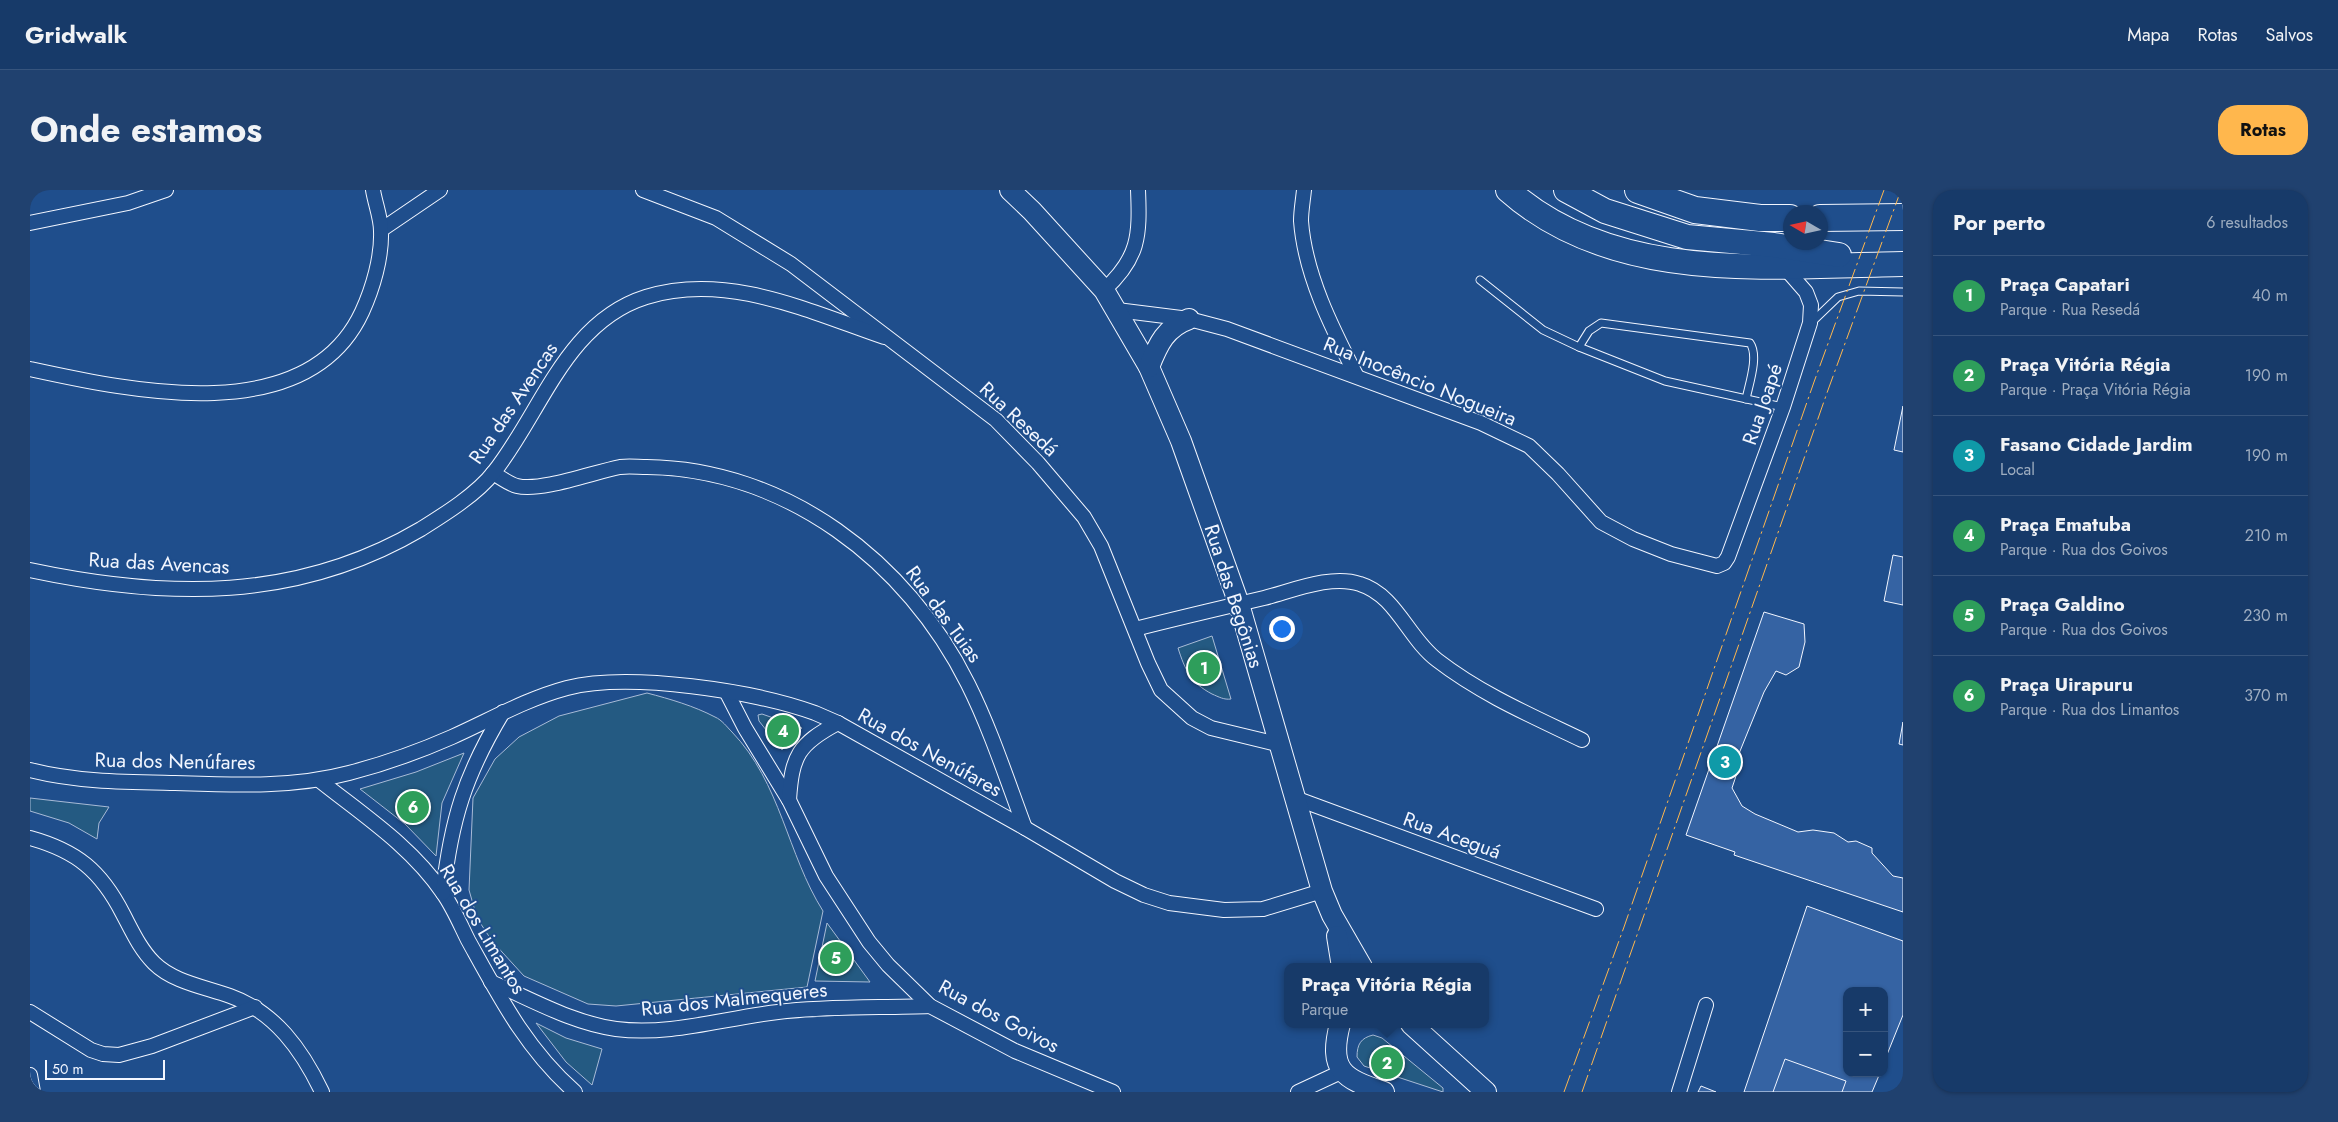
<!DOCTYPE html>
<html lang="pt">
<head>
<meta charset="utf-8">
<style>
	:root { --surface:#173a69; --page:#20416f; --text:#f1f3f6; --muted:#9eadc0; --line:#36547d; --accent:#ffb74d }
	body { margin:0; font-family:Jost,sans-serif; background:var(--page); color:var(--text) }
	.controls { position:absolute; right:15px; bottom:15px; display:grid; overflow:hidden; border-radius:10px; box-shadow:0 1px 4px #0004 }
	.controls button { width:45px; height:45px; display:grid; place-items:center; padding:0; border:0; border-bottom:1px solid var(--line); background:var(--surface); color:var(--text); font:25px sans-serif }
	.compass { position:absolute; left:1753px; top:15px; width:45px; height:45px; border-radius:50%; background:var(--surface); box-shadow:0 1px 4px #0004; rotate:279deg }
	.scale { position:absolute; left:15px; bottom:12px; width:120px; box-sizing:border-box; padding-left:5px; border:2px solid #f2f6ff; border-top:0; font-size:14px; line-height:18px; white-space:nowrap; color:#f2f6ff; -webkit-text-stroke:4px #1f4e8c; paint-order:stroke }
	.you { position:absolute; left:1251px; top:438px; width:18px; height:18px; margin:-12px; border:4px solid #fff; border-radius:50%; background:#1a73e8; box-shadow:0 0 0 8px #1a73e833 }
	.badge { display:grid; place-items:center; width:32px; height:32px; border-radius:50%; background:var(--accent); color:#fff; font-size:16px; font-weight:700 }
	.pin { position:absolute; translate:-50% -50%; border:2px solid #fff; box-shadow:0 1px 5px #0006 }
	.popup { position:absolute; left:1254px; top:773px; width:205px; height:65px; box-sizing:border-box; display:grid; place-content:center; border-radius:10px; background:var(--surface); filter:drop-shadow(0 1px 4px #0005); font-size:16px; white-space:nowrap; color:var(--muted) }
	.popup b { font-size:19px; color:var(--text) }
	.popup::after { content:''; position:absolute; left:50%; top:100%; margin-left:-10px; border:10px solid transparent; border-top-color:var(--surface) }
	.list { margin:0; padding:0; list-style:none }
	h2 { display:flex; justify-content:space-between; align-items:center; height:65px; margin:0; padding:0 20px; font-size:21px }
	h2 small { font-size:16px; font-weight:400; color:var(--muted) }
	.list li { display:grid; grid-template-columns:32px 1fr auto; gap:15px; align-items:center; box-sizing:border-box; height:80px; padding:0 20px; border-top:1px solid var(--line) }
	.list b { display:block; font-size:19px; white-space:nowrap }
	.list p { margin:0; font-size:16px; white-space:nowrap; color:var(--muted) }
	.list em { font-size:16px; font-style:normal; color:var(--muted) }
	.map { position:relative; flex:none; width:1873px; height:902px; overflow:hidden; border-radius:20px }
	header { display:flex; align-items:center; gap:30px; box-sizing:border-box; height:70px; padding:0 25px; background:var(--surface); border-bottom:1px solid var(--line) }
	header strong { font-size:24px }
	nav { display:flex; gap:28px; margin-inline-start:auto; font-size:18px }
	.intro { display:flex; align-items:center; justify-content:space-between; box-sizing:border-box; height:120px; padding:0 30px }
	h1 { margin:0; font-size:35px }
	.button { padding:12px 22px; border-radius:20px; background:var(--accent); color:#111; font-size:18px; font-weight:700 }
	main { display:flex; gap:30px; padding:0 30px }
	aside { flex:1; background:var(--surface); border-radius:20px; box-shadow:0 1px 4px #0004 }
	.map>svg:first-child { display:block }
	.green { fill:#245a82; stroke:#a8bbd7 }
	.building { fill:#3563a3; stroke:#f2f6ff }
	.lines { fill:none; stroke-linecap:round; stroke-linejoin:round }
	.service-casing { stroke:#f2f6ff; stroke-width:9 }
	.minor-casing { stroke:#f2f6ff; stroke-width:16 }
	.secondary-casing { stroke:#f2f6ff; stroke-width:22 }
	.trunk-casing { stroke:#f2f6ff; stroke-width:26 }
	.motorway-casing { stroke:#f2f6ff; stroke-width:28 }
	.service { stroke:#1f4e8c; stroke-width:7 }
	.minor { stroke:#1f4e8c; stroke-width:14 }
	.secondary { stroke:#1f4e8c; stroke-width:20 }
	.trunk { stroke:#1f4e8c; stroke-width:24 }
	.motorway { stroke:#1f4e8c; stroke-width:26 }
	.power { stroke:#ffb74d; stroke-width:1; stroke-dasharray:18 4 2.5 4; stroke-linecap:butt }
	.labels { text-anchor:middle; stroke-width:4; stroke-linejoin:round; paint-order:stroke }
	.street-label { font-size:20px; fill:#f2f6ff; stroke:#1f4e8c }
</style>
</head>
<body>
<header>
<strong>Gridwalk</strong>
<nav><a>Mapa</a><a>Rotas</a><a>Salvos</a></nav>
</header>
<div class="intro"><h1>Onde estamos</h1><a class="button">Rotas</a></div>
<main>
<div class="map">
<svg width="1873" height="902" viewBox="0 0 1873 902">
	<rect width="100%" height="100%" fill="#1f4e8c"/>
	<g class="green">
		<path d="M1182,446L1201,509C1194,510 1189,507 1182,504C1161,493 1155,480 1148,458Z"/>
		<path d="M617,503C640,509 664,516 685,527C692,530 697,537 702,542C751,593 757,664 793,721L777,797L586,816L558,814L494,786L462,751L447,728L439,700L443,608L465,569L489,547L529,526Z"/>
		<path d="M732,524L772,538L761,548L752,560L729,531L728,525Z"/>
		<path d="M434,563L412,613L406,666L375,634L330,599L386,582Z"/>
		<path d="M0,608L79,617L69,633L67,649L39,633L0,621Z"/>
		<path d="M797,733L840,792L785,791Z"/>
		<path d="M506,833L536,848L572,859L562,895L536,872Z"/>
		<path d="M1343,845L1352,848L1413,898V902L1334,876L1327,867C1327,854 1331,848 1343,845Z"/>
	</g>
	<g class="building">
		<path d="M1873,216V262L1864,260Z"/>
		<path d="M1863,365L1873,367V415L1854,411Z"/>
		<path d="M1734,422L1774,434L1775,452L1769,477L1756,485L1746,481L1734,502L1708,566L1709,577L1702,598L1712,616L1725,624L1768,642L1783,640L1804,643L1818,652L1826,651L1842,658V663L1863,686L1873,688V722L1704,665L1705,662L1656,645Z"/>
		<path d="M1873,532V555L1869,554Z"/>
		<path d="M1777,716L1873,751V825L1854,872V801H1817V883H1850L1842,902H1714Z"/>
		<path d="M1755,869L1816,891L1812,902H1743Z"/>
		<path d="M1871,895L1873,896V902H1868Z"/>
		<path d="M1671,896L1686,902H1668Z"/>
	</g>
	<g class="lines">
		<g class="service-casing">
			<g id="service">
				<path d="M1450,90L1513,140L1549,157L1559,141L1571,133L1720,153C1729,166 1719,194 1716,209"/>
				<path d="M1782,132L1808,107L1829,101L1873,102"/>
				<path d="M1549,157L1635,191L1753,217"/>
			</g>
		</g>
		<g class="minor-casing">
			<g id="minor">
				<path d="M613,0L686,28L761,74L966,230L1008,273L1054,327L1071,356L1118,473L1131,500L1162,528L1181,538L1251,555"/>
				<path d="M1274,0C1273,10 1271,21 1271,31C1275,85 1302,138 1326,185"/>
				<path d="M0,33L98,13L136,0"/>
				<path d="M351,40L410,0"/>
				<path d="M1074,100C1109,68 1110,46 1108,0"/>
				<path d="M1087,120L1159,129L1197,139L1451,233L1499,256L1528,284L1571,332L1603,349L1641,364L1687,376L1694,373L1698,367L1753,217L1780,133L1781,115L1776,102L1755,78"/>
				<path d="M0,179C101,201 277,240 332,122C343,98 352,67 351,41C351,28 345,13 343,0"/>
				<path d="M463,283C470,287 479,294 487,296C511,302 564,282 590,277C599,276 608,277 617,277C756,279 877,371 938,494C961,540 977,590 995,638"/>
				<path d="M0,380C137,409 267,412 391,339C415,324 447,304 464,282C511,223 536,132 616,107C697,82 778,121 854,147"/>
				<path d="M1105,439C1148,428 1191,418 1234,408C1262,401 1301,384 1330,394C1366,405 1378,448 1407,470C1451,504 1502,526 1552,550"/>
				<path d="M697,503L715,538L759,610L796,686L839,752L858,775L900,816L985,861L1083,902"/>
				<path d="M0,580C47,592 96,592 145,593C202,595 263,598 319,583C354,574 388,562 422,547C460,530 496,509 537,498C599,482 725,501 785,523L808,533L995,638L1085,691L1114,705L1139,713L1194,720L1233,719L1292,701"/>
				<path d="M289,590C333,625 381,656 413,703C423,717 430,734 438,750C469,806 496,859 545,902"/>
				<path d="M1265,608L1566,719"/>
				<path d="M759,610C762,566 768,554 808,533"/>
				<path d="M0,648C47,661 71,681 93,724C102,741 110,759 124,773C143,792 175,797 200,806C245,822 272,860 292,902"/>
				<path d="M413,703C421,630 435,585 473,522"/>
				<path d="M461,792C501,809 542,833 586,839C640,846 694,828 748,822C798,816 849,818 900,816"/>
				<path d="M0,822L61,860L73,864L89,865L122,856L225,817"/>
				<path d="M0,885L3,902"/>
				<path d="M1268,902L1311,882"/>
				<path d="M1649,902L1676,815"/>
			</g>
		</g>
		<g class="secondary-casing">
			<g id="secondary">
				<path d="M980,0L1002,21L1074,100L1119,177L1151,251L1209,414L1292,701L1302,725L1332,777"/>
				<path d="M1119,177C1128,154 1136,137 1159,129"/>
				<path d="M1307,746L1312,777"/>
				<path d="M1310,834C1298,880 1313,889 1354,902"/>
				<path d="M1381,834L1456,902"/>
			</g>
		</g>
		<g class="trunk-casing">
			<g id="trunk">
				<path d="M1478,0C1585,95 1741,76 1873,74"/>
				<path d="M1536,0L1575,21L1657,47L1744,55L1809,65"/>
			</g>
		</g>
		<g class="motorway-casing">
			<g id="motorway">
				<path d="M1608,0L1665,20L1730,28H1760"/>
				<path d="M1790,28L1873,27"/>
			</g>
		</g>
		<use href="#service" class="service"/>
		<use href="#minor" class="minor"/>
		<use href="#secondary" class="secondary"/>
		<use href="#trunk" class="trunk"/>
		<use href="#motorway" class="motorway"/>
		<g class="power">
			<path d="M1534,902L1594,737L1784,192L1854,0"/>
			<path d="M1552,902L1798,200L1871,0"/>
		</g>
	</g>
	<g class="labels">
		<g class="street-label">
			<text transform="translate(1390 191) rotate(22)" y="7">Rua Inocêncio Nogueira</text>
			<text transform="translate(483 213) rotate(-56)" y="7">Rua das Avencas</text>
			<text transform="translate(1732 214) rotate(-71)" y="7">Rua Joapé</text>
			<text transform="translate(989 229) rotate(43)" y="7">Rua Resedá</text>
			<text transform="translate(129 373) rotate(3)" y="7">Rua das Avencas</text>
			<text transform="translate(1204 406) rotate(72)" y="7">Rua das Begônias</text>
			<text transform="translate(914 424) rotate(54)" y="7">Rua das Tuias</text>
			<text transform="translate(900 562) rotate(29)" y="7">Rua dos Nenúfares</text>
			<text transform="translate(145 571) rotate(1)" y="7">Rua dos Nenúfares</text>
			<text transform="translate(1422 645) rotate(20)" y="7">Rua Aceguá</text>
			<text transform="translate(453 739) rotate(59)" y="7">Rua dos Limantos</text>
			<text transform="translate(704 809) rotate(-6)" y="7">Rua dos Malmequeres</text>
			<text transform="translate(969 826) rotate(28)" y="7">Rua dos Goivos</text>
		</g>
	</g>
</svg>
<div class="controls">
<button>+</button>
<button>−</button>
</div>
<svg class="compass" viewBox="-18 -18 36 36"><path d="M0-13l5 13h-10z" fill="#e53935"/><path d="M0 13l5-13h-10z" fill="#9eadc0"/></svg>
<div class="scale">50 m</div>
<div class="you"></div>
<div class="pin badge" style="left:1174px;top:478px;background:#2e9e5b">1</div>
<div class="pin badge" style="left:1357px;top:873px;background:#2e9e5b">2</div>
<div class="popup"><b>Praça Vitória Régia</b>Parque</div>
<div class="pin badge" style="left:1695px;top:572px;background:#0f9aa8">3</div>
<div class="pin badge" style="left:753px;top:541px;background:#2e9e5b">4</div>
<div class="pin badge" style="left:806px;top:768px;background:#2e9e5b">5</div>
<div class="pin badge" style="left:383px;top:617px;background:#2e9e5b">6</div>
</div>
<aside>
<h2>Por perto<small>6 resultados</small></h2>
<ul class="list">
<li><span class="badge" style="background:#2e9e5b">1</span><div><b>Praça Capatari</b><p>Parque · Rua Resedá</p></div><em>40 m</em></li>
<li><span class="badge" style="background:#2e9e5b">2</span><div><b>Praça Vitória Régia</b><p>Parque · Praça Vitória Régia</p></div><em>190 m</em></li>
<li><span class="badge" style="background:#0f9aa8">3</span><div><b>Fasano Cidade Jardim</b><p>Local</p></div><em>190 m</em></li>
<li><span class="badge" style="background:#2e9e5b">4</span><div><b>Praça Ematuba</b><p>Parque · Rua dos Goivos</p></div><em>210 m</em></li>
<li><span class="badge" style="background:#2e9e5b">5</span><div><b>Praça Galdino</b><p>Parque · Rua dos Goivos</p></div><em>230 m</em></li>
<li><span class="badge" style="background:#2e9e5b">6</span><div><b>Praça Uirapuru</b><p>Parque · Rua dos Limantos</p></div><em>370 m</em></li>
</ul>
</aside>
</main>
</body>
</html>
